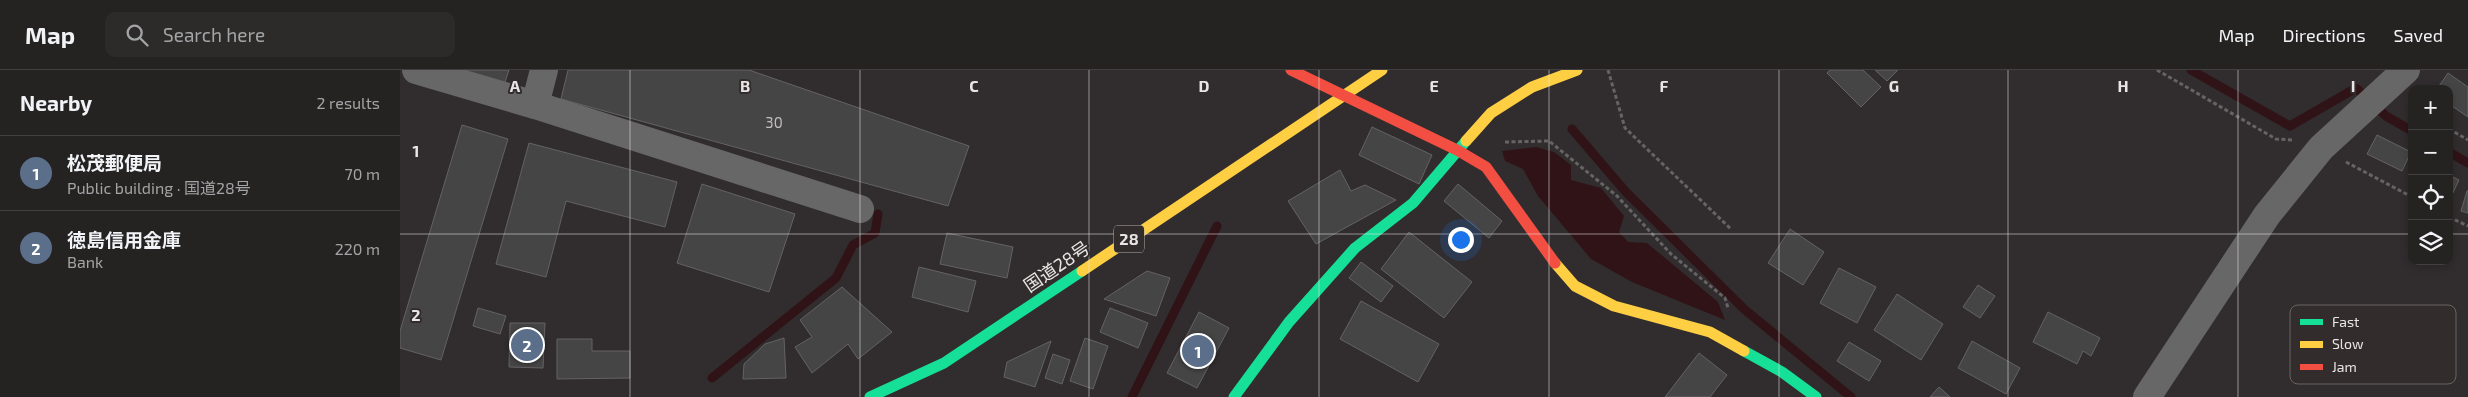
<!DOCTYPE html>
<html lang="en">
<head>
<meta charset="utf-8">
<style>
	:root { --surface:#252222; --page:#2d2a2a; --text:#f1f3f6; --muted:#a3a4a5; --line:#423f40; --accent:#db2777 }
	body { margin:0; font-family:"Exo 2","Noto Sans JP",sans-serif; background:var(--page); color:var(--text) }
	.controls { position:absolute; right:15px; top:15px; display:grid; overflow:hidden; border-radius:10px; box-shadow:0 2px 8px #0003 }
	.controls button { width:45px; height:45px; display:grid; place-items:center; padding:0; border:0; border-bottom:1px solid var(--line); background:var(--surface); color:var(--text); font:25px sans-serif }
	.you { position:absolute; left:1060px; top:169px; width:18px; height:18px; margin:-12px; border:4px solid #fff; border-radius:50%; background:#1a73e8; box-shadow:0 0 0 8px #1a73e833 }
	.badge { display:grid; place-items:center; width:32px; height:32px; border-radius:50%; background:var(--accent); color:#fff; font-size:16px; font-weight:700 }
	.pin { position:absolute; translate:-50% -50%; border:2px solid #fff; box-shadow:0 1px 5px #0006 }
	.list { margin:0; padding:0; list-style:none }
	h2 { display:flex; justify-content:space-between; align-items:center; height:65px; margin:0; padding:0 20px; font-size:21px }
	h2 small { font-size:16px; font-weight:400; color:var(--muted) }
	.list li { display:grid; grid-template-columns:32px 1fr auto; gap:15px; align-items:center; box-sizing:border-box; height:75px; padding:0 20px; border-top:1px solid var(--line) }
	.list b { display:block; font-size:19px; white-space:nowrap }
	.list p { margin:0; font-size:16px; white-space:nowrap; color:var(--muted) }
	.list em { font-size:16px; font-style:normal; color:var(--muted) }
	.icon { flex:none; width:28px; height:28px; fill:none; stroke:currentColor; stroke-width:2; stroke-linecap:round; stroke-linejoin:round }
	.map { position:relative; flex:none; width:2068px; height:327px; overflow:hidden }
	header { display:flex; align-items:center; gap:30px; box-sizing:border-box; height:70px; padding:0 25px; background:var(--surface); border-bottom:1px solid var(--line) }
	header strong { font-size:24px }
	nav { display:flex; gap:28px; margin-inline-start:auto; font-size:18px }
	.search { width:350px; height:45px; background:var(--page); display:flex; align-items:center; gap:12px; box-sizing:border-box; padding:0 18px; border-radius:10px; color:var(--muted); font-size:19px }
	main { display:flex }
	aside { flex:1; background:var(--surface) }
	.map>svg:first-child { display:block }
	.water { fill:#301317 }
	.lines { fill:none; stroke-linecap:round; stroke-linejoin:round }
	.stream { stroke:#301317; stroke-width:9 }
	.building { fill:#464546; stroke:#646364 }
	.path { stroke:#666364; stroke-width:3; stroke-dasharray:4 2.5; stroke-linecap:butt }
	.street { stroke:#686767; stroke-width:28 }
	.fast { stroke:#16e098; stroke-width:11 }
	.slow { stroke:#ffcf43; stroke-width:11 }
	.jam { stroke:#f24e42; stroke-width:11 }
	.grid { fill:none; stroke:#e9e5e6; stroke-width:1; stroke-opacity:0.55 }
	.labels { text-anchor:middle; stroke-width:4; stroke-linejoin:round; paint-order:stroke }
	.number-label { font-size:15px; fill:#c0bdbe }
	.shield { fill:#322c2d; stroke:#b2aeae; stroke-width:1 }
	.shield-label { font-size:16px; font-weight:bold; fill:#e9e5e6 }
	.street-label { font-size:18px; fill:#e9e5e6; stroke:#322c2d }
	.key { fill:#322c2d; stroke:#696464; stroke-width:1 }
	.key-label { font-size:14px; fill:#e9e5e6 }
	.grid-label { font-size:16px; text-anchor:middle; font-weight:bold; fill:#e9e5e6; stroke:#322c2d; stroke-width:4; stroke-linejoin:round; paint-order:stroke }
</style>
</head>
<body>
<header>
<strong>Map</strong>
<div class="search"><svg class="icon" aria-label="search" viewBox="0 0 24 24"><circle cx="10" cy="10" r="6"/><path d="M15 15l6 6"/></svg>Search here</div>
<nav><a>Map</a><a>Directions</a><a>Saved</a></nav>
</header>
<main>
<aside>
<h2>Nearby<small>2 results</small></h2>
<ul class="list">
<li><span class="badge" style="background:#5c6f8a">1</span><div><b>松茂郵便局</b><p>Public building · 国道28号</p></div><em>70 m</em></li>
<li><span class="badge" style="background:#5c6f8a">2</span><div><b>徳島信用金庫</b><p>Bank</p></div><em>220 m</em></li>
</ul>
</aside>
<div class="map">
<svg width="2068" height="327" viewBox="0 0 2068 327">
	<rect width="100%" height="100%" fill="#312d2e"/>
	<path class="water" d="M1136,77L1154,82L1171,95V110L1201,118L1224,146L1219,162L1228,172L1247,173L1318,232L1325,250L1232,212L1191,189L1138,126L1123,99L1105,91L1102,81Z"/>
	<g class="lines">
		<g class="stream">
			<path d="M1791,0L1890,56L1956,18L1986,46L2012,61"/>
			<path d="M1172,59L1225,121L1344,239L1451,327"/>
			<path d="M2049,82L2068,93"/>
			<path d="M312,308L436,208L453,175L475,163L478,144"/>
			<path d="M732,327L817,156"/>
		</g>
	</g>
	<g class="building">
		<path d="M46,0H109L103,18Z"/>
		<path d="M168,0H349L569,76L548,136L161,29Z"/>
		<path d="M1430,0H1463L1481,17L1461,37L1427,3Z"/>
		<path d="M1475,0H1498L1487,11Z"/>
		<path d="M2048,3L2068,17V47L2049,34V19H2037Z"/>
		<path d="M62,55L108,69L41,290L0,278V261Z"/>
		<path d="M972,57L1032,85L1019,114L959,85Z"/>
		<path d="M1977,65L2011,82L2002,101L1967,84Z"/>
		<path d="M129,73L277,112L265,157L166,131L146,207L96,194Z"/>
		<path d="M940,100L951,121L965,115L996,130L916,174L888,131Z"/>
		<path d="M2049,105L2059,110L2050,129H2049Z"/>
		<path d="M302,114L395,144L369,222L277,193Z"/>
		<path d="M1058,114L1102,151L1089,168L1044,131Z"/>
		<path d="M2067,121H2068V143L2061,141Z"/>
		<path d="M1390,159L1424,182L1403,215L1368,193Z"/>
		<path d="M1009,162L1072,212L1044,248L981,199Z"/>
		<path d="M547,163L613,177L607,208L540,194Z"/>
		<path d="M961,192L993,216L981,232L949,208Z"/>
		<path d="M519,197L576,211L568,242L512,227Z"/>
		<path d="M1439,198L1476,217L1457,253L1420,233Z"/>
		<path d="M747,201L770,208L756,246L704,229Z"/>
		<path d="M1578,215L1595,226L1580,248L1563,237Z"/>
		<path d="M442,217L492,262L458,289L448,274L412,303L395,277L412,267L400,250Z"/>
		<path d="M1497,224L1543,254L1521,290L1474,260Z"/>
		<path d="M961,231L1039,274L1018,312L940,269Z"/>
		<path d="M78,238L106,246L100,264L73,256Z"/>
		<path d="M710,238L748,253L738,278L700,262Z"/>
		<path d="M799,242L829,258L797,318L767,303Z"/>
		<path d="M1648,242L1700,268L1691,286L1683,281L1677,294L1633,272Z"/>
		<path d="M110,253H145L143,298L109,297Z"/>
		<path d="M384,268L386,308L343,309L344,294L365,274Z"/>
		<path d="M685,268L708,276L693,319L670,311Z"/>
		<path d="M157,269H192V281H230V308L157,309Z"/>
		<path d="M651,271L635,317L604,307L607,292Z"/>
		<path d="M1572,271L1620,298L1606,324L1558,298Z"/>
		<path d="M1449,272L1481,291L1469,311L1437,291Z"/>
		<path d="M1299,283L1327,305L1310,327H1265Z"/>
		<path d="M653,284L670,290L662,314L645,308Z"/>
		<path d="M1539,317L1550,327H1530Z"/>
	</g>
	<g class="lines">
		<g class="path">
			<path d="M1208,0L1225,58L1331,159"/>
			<path d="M1757,0L1876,69L1893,70"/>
			<path d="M2049,59L2068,70"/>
			<path d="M1105,72L1149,71L1217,126L1271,184L1325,228L1328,238"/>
			<path d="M1946,92L2012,127"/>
			<path d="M2049,147L2068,156"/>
		</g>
		<g class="street">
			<path d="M16,0L135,35L460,139"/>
			<path d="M135,35L144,0"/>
			<path d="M1747,327L1867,145L1921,78L2006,0"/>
		</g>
		<g class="fast">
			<path d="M1344,281L1382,302L1416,327"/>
			<path d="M470,327L544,293L682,201"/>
			<path d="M834,327L889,252L955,178L1013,133L1066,71"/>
		</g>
		<g class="slow">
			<path d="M1066,71L1091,43L1132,17L1177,0"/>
			<path d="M1155,193L1175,216L1214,236L1310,262L1344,281"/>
			<path d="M682,201L982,0"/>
		</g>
		<path class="jam" d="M891,0L1057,80L1086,97L1155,193"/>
	</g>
	<path class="grid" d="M230,0V327M460,0V327M689,0V327M919,0V327M1149,0V327M1379,0V327M1608,0V327M1838,0V327M0,164H2012M2049,164H2068"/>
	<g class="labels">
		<g class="number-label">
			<text x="374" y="58">30</text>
		</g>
		<rect class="shield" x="714" y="155.5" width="30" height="27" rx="4"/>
		<g class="shield-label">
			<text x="729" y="175">28</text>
		</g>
		<g class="street-label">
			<text transform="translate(657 197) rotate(-34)" y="6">国道28号</text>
		</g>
	</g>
	<rect x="1890" y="235" width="166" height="79" rx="8" class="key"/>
	<rect x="1900" y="249" width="23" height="6" fill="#16e098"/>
	<rect x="1900" y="271" width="23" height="7" fill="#ffcf43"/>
	<rect x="1900" y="294" width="23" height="6" fill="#f24e42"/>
	<g class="key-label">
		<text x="1932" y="257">Fast</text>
		<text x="1932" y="279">Slow</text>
		<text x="1932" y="302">Jam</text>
	</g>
	<g class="grid-label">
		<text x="115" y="22">A</text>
		<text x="345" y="22">B</text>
		<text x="574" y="22">C</text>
		<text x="804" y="22">D</text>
		<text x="1034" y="22">E</text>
		<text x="1264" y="22">F</text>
		<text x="1494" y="22">G</text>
		<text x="1723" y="22">H</text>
		<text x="1953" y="22">I</text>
		<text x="16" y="87">1</text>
		<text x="16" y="251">2</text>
	</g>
</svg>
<div class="controls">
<button>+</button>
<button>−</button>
<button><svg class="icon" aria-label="locate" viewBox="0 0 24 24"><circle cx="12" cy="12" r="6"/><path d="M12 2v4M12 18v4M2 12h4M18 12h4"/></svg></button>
<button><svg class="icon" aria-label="layers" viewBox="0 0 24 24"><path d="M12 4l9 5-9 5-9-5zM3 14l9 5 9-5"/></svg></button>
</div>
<div class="you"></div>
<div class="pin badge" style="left:798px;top:281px;background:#5c6f8a">1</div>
<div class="pin badge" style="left:127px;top:275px;background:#5c6f8a">2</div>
</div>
</main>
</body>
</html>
